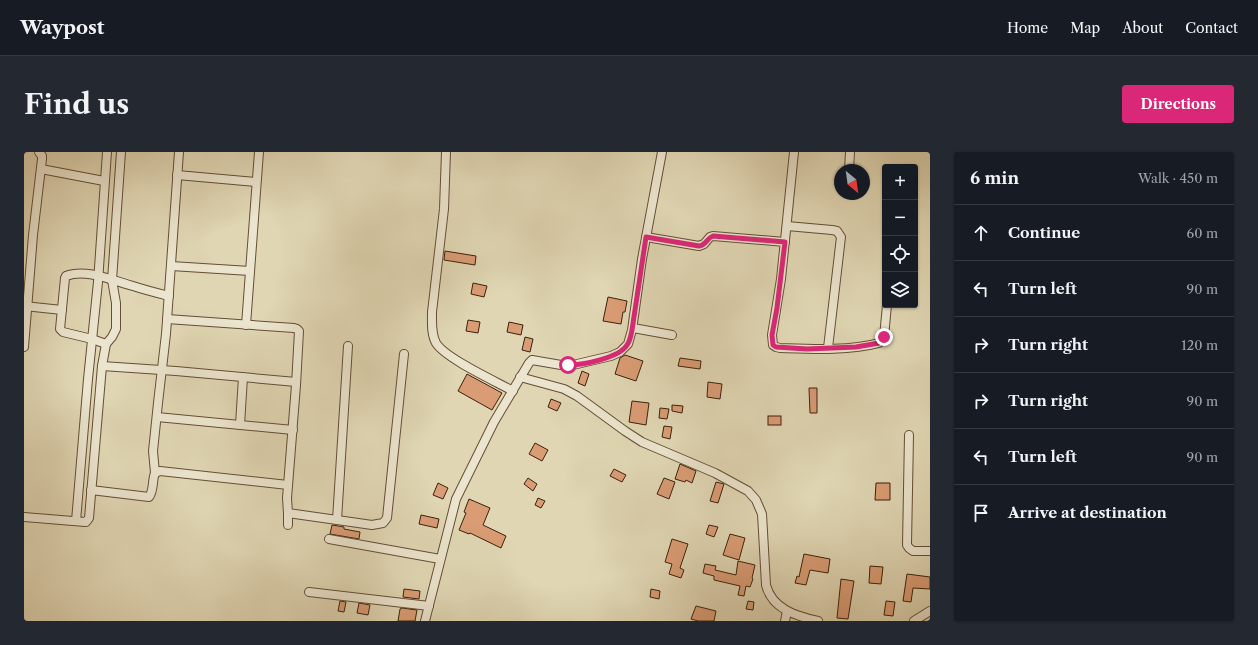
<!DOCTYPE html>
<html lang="en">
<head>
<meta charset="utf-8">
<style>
	:root { --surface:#171b24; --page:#242831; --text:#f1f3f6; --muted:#9ea1a6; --line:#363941; --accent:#db2777 }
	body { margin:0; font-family:"Libre Caslon Text",serif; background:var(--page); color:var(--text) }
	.controls { position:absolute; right:12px; top:12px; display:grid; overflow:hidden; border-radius:4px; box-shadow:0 1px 3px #0004 }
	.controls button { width:36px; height:36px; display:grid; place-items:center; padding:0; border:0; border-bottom:1px solid var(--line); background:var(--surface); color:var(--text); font:20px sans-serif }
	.compass { position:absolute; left:810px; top:12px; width:36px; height:36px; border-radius:50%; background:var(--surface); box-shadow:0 1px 3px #0004; rotate:151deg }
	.stop { position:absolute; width:12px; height:12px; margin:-9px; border:3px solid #db2777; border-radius:50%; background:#fff }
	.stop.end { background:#db2777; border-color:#fff; box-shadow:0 1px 4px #0008 }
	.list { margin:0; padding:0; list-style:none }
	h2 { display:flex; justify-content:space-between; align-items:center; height:52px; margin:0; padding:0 16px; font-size:17px }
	h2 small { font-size:13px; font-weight:400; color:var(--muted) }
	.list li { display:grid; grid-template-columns:26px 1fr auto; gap:12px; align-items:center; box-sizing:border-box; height:56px; padding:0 16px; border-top:1px solid var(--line) }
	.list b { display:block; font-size:15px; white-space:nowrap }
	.list em { font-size:13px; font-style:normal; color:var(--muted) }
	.icon { flex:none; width:22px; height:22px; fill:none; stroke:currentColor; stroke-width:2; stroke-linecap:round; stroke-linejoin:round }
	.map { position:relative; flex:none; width:906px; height:469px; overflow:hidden; border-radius:4px }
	header { display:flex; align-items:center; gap:24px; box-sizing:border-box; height:56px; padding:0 20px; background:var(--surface); border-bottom:1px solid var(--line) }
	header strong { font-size:19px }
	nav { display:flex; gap:22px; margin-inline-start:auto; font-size:14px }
	.intro { display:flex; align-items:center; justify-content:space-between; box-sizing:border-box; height:96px; padding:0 24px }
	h1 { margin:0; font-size:28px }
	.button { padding:10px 18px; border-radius:4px; background:var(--accent); color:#fff; font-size:14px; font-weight:700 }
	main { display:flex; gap:24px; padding:0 24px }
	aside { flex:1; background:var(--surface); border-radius:4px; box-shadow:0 1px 3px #0004 }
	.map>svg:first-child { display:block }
	.building { fill:#da9c74; stroke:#3b210b }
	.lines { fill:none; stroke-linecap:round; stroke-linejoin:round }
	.minor-casing { stroke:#644e35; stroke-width:10 }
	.minor { stroke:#ebe4ce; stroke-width:8 }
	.route { stroke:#db2777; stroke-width:5 }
</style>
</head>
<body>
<header>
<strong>Waypost</strong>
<nav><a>Home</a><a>Map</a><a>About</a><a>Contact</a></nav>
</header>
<div class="intro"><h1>Find us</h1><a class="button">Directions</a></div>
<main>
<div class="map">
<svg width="906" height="469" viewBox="0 0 906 469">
	<rect width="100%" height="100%" fill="#e0d6b3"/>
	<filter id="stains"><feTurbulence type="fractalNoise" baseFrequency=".005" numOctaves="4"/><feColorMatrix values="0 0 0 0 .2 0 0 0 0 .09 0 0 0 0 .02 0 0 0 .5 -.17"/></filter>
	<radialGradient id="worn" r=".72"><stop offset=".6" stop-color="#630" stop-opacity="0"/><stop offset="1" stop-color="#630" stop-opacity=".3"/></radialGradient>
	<g class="building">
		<path d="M421,99L452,104L451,113L420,108Z"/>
		<path d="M449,131L463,134L460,145L447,142Z"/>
		<path d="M584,145L603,149L601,160H599L597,172L579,169Z"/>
		<path d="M444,168L456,170L454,181L442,179Z"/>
		<path d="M485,170L499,173L497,183L483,180Z"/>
		<path d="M501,185L509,187L506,200L498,198Z"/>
		<path d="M601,203L619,209L612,229L591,222L596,206Z"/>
		<path d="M656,206L677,209L676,217L654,214Z"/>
		<path d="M558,219L565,222L561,234L554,231Z"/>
		<path d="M443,222L478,241L468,258L434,239Z"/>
		<path d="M684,230L698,232L696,247L683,245Z"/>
		<path d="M785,236H793V261H786Z"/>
		<path d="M527,247L537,251L533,259L524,255Z"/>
		<path d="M608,249L625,251L622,273L605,270Z"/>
		<path d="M648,253L659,254L658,261L648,259Z"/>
		<path d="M636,256L645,257L643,267L635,266Z"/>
		<rect x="744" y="264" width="13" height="9"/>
		<path d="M640,274L648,275L646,287L638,285Z"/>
		<path d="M511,291L524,298L518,309L505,302Z"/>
		<path d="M656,312L672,319L668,331L662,328L661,330L651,327Z"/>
		<path d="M590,317L602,323L598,330L586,324Z"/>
		<path d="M504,326L513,332L509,339L500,332Z"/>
		<path d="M640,326L651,330L645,347L633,342Z"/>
		<path d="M692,330L700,332L694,351L686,349Z"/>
		<path d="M414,331L424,336L419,347L409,343Z"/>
		<path d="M852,331H866V348H851Z"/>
		<path d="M514,346L521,349L517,356L511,353Z"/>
		<path d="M445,347L466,356L459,373L482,384L477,396L446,381L445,382L435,378L442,361L440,360Z"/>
		<path d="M397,363L415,367L413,376L395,372Z"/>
		<path d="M308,373L320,375V377L336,380L335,387L306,382Z"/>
		<path d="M685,373L694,375L690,385L682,382Z"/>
		<path d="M706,382L721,386L715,408L699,403Z"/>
		<path d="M648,387L664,392L656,416L660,418L657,426L645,422L648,412L641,410Z"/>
		<path d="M780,402L806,407L804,421L786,418L782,433L771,431L773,424L775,425Z"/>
		<path d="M714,409L731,413L728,426L729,427L726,435L722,434L720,444L714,443L716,434L690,428V424L679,421L681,412L692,414L691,418L712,423Z"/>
		<path d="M846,414L859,415L857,432L845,431Z"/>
		<path d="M883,422L906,425V437L889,436L887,450L879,449Z"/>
		<path d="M817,427L830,429L824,467L813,466Z"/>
		<path d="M380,437L396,439L395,447L379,445Z"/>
		<path d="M627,437L636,439L635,447L626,445Z"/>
		<path d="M316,449L322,450L320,460L314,459Z"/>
		<path d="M724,449L730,450L729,458L722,457Z"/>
		<path d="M862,449L871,450L869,464L860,463Z"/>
		<path d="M335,451L346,453L344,463L333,461Z"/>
		<path d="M672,454L692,459L690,469H674L667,467Z"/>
		<path d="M378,456L393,458L391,469H374L376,457Z"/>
	</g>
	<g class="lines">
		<g class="minor-casing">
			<g id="minor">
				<path d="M422,0L420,57L408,160C408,170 407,182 412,191C421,206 471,229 489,239"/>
				<path d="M770,0L757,127L748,183L749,193L752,195L756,196C787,197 825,199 855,191L860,185L863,153"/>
				<path d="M17,17L80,29"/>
				<path d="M825,18L826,0"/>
				<path d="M153,23L232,30"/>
				<path d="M763,74L808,78L813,79L817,85L804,196"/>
				<path d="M622,85L675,94L680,92L686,85L689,84L761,90"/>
				<path d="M147,114L226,119"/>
				<path d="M0,154L38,158"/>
				<path d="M143,167L270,176L273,177L275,179L272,233L263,346L264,361V373"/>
				<path d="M222,173L235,0"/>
				<path d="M609,176L648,183"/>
				<path d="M82,192L68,187L39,180L36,177L41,126L42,124C62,116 90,129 109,134C121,138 133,141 145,144"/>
				<path d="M0,195L9,83L18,7V4L15,0"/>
				<path d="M78,214L152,219L272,230"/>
				<path d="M496,225L540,237L553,244L601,279L618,290L691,321L724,339L732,348L738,362L742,433C748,457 772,464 794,469"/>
				<path d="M133,265L269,278"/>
				<path d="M216,273L219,225"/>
				<path d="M885,283L883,393L885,396L889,399H906"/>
				<path d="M131,321L129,299L134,251L142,182L155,0"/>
				<path d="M67,338L125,345C130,339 128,328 131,321L136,319L264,333"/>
				<path d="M264,361L348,373L359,371L363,366L380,202"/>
				<path d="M0,365L61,370H62L65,366L78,214L82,192L88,185L92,177V151L88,128L97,0"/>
				<path d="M313,368L324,194"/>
				<path d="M52,369L64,227L74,130L83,0"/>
				<path d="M305,387L416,407"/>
				<path d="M285,440L405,454"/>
				<path d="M401,469L432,347L470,270L505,211L508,208L537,213H549L587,204L596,200L604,192L608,178L618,107L638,0"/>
				<path d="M761,469L763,459"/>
				<path d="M890,469L906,459"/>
			</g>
		</g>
		<use href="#minor" class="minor"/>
	</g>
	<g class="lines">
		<path class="route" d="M544,213C559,213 595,206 603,193C606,189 607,183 608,178L622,85L675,94C682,93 683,86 689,84L761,90L753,156L748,183L749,193L752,195L783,197L832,195L855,191L860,185"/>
	</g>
	<rect width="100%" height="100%" filter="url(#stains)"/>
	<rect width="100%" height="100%" fill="url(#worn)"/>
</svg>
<div class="controls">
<button>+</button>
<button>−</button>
<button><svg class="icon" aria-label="locate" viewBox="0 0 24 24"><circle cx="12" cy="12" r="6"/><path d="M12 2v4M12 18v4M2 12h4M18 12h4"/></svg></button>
<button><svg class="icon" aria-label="layers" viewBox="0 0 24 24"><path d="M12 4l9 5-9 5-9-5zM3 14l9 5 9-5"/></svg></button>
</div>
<svg class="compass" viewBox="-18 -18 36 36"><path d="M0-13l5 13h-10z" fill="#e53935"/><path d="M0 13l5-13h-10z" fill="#9ea1a6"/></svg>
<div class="stop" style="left:544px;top:213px"></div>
<div class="stop end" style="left:860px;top:185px"></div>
</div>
<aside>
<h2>6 min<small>Walk · 450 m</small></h2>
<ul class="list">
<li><svg class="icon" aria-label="ahead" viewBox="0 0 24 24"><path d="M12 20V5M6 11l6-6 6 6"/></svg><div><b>Continue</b></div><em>60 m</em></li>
<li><svg class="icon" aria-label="left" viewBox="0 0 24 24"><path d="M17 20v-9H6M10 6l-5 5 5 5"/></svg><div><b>Turn left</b></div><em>90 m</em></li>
<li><svg class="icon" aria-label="right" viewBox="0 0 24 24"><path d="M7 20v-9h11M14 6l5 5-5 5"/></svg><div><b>Turn right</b></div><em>120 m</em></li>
<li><svg class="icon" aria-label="right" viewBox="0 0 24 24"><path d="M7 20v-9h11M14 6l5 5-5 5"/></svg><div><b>Turn right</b></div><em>90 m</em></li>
<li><svg class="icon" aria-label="left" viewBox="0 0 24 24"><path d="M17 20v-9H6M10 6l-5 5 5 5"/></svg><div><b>Turn left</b></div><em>90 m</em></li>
<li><svg class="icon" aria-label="arrive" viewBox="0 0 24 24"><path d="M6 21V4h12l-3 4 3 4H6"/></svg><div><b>Arrive at destination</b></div></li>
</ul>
</aside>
</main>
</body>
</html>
